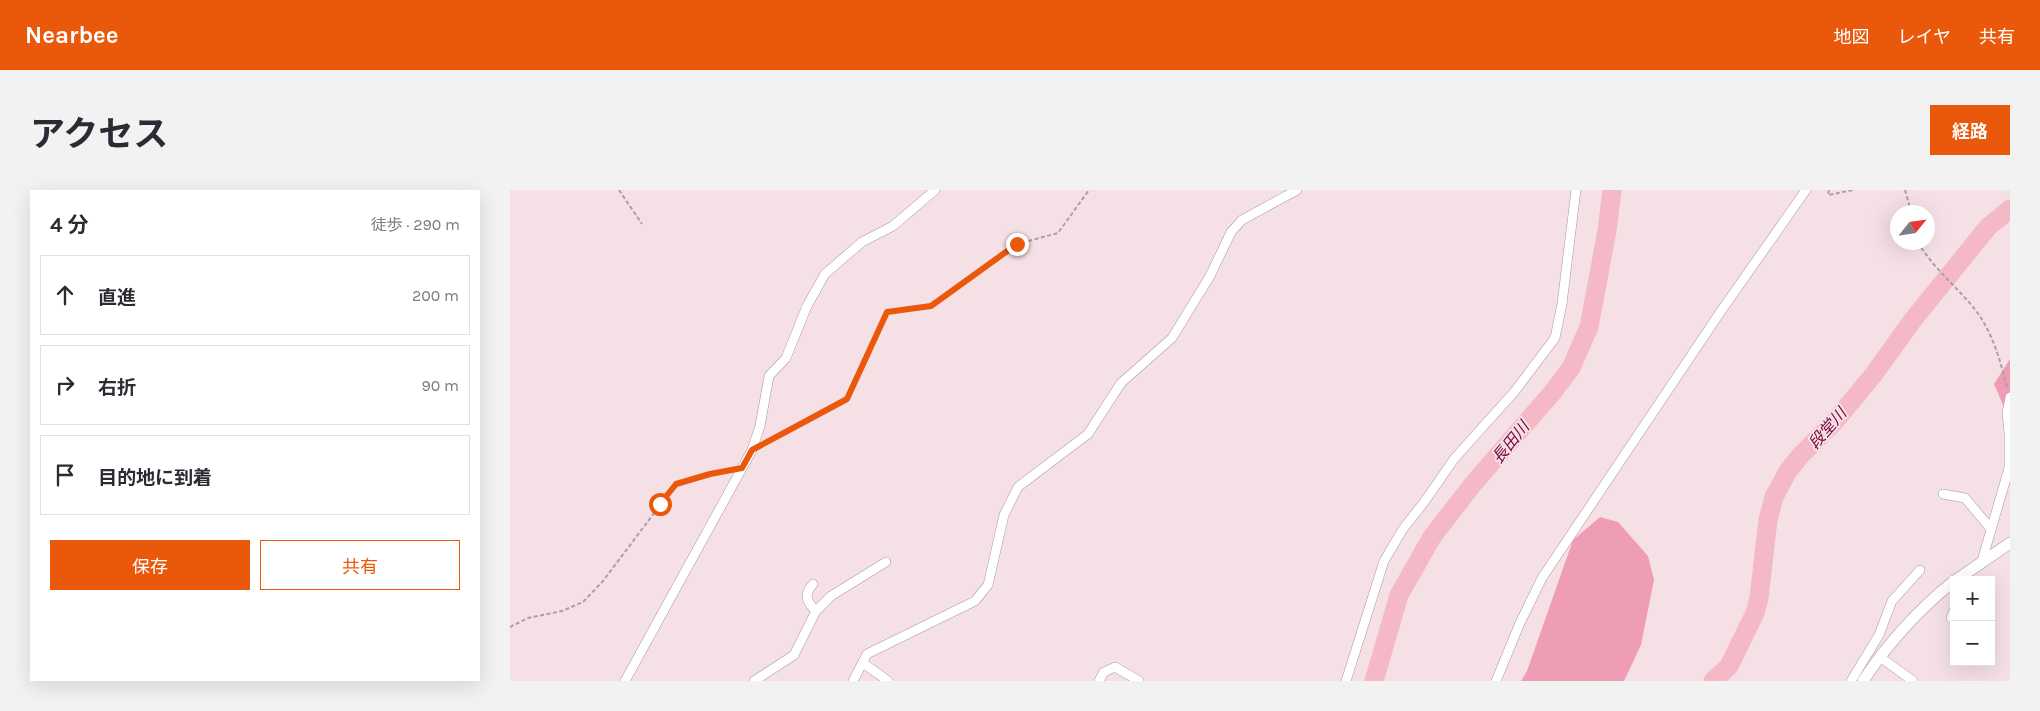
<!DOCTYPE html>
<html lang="ja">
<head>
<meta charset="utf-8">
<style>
	:root { --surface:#fff; --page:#f2f2f3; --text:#2b2b33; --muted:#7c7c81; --line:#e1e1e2; --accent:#ea580c }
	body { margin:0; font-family:Karla,"Noto Sans JP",sans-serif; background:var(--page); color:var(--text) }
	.controls { position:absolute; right:15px; bottom:15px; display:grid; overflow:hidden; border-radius:0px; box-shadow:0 5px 20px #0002 }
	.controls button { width:45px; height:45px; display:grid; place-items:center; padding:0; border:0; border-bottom:1px solid var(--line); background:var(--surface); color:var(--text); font:25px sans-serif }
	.compass { position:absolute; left:1380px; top:15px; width:45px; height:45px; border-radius:50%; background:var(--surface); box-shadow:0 5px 20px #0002; rotate:60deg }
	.stop { position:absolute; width:15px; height:15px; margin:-11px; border:4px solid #ea580c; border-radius:50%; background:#fff }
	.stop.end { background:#ea580c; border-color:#fff; box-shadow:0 1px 5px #0008 }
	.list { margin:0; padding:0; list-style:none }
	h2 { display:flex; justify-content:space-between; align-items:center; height:65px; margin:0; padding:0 20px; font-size:21px }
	h2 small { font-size:16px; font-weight:400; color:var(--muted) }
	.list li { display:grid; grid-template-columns:32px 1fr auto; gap:15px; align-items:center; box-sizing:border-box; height:80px; margin:0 10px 10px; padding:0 10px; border:1px solid var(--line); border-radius:0px }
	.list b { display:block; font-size:19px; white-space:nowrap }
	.list em { font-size:16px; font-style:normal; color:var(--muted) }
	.actions { display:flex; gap:10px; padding:15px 20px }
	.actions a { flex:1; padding:11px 0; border:1px solid var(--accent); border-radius:0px; text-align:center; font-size:18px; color:var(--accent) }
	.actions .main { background:var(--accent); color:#fff }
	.icon { flex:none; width:28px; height:28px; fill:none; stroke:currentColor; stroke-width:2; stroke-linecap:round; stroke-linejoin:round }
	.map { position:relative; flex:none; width:1500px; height:491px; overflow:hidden; border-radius:0px }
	header { display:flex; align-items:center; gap:30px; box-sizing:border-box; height:70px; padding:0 25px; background:var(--accent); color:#fff }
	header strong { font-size:24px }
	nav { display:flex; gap:28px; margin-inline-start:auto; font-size:18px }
	.intro { display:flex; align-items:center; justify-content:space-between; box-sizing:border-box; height:120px; padding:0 30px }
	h1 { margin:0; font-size:35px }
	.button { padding:12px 22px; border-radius:0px; background:var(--accent); color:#fff; font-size:18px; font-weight:700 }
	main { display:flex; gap:30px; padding:0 30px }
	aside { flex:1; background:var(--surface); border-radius:0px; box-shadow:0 5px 20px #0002 }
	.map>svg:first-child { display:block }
	.green { fill:#ef9db4 }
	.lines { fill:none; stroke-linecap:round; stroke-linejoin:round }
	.river { stroke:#f4b8c7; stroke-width:19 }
	.street-casing { stroke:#aa979c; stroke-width:10 }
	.secondary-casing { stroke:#aa979c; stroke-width:12 }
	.path { stroke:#ad9ea1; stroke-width:2; stroke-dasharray:4 2.5; stroke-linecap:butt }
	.street { stroke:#fff; stroke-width:9 }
	.secondary { stroke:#fff; stroke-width:11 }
	.route { stroke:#ea580c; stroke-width:6 }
	.labels { text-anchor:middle; stroke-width:4; stroke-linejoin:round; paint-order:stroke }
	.water-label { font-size:16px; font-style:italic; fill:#7c063d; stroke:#f5e1e5 }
</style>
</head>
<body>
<header>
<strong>Nearbee</strong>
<nav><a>地図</a><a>レイヤ</a><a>共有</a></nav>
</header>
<div class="intro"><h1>アクセス</h1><a class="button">経路</a></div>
<main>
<aside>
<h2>4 分<small>徒歩 · 290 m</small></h2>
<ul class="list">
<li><svg class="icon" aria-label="ahead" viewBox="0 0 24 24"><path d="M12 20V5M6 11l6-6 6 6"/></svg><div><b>直進</b></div><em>200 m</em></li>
<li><svg class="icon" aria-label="right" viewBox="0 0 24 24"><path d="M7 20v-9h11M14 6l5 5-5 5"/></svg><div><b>右折</b></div><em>90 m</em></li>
<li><svg class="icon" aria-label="arrive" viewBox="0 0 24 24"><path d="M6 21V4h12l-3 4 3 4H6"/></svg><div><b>目的地に到着</b></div></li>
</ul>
<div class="actions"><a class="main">保存</a><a>共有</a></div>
</aside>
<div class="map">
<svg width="1500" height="491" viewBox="0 0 1500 491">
	<rect width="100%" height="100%" fill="#f5e1e5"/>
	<g class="green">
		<path d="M1500,169V226L1496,222L1484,194Z"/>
		<path d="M1090,327L1108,332L1138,366L1144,390L1131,455L1114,491H1011L1017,481L1063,350Z"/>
	</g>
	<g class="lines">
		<g class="river">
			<path d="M864,491L889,405L922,347L963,294L1042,203L1061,178L1079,137L1097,41L1102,0"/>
			<path d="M1203,491L1219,476L1245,423L1249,408L1258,330L1264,307L1278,281L1291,265L1326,230L1364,184L1402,131L1478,37L1500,19"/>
		</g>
		<g class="street-casing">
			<g id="street">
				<path d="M1433,304L1455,308L1481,339"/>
				<path d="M1472,371L1499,278V242L1497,223L1500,207"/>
				<path d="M303,394C293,405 297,412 306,421"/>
				<path d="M1441,428L1444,421"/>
				<path d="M1370,467L1403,491"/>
				<path d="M353,473L378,491"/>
				<path d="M115,491L242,260L250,236L259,186L276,168L297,116L315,84L352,52L383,36L425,0"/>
				<path d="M244,491L284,465L306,421L321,406L376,372"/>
				<path d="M343,491L357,464L465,411L478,395L494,325L508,297L578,244L611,193L662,148L700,86L721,42L732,30L787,0"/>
				<path d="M589,491L594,482L605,477L629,491"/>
				<path d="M836,491L874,371L893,339L915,311L944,269L1005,201L1045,148L1052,114L1066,0"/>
				<path d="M986,491L1010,433L1032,388L1209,124L1296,0"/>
				<path d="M1341,491L1369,445L1382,411L1410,380"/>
			</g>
		</g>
		<g class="secondary-casing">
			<g id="secondary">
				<path d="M1446,390L1500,353"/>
				<path d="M1353,491C1378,453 1408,420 1444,391"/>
			</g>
		</g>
		<g class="path">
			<path d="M109,0L132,34"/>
			<path d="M1319,0L1318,5L1343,0"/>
			<path d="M1395,0L1401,22"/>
			<path d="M1408,52C1422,77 1445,95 1463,117C1482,140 1490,169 1497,198"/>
			<path d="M255,253L337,209L377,122L421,116L507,54L548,43L579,0"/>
			<path d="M0,437L18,428L52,421L73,412L93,391L166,294L219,281"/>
		</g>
		<use href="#street" class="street"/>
		<use href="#secondary" class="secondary"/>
	</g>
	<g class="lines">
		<path class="route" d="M150,314L166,294L200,284L232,278L242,260L337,209L377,122L421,116L507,54"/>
	</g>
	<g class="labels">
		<g class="water-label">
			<text transform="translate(1317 238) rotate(-49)" y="6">段堂川</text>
			<text transform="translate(1000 252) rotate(-51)" y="6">長田川</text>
		</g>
	</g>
</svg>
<div class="controls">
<button>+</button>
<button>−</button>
</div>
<svg class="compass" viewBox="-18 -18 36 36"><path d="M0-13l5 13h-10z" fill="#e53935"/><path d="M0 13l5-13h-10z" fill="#7c7c81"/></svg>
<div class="stop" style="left:150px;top:314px"></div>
<div class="stop end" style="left:507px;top:54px"></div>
</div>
</main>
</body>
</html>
